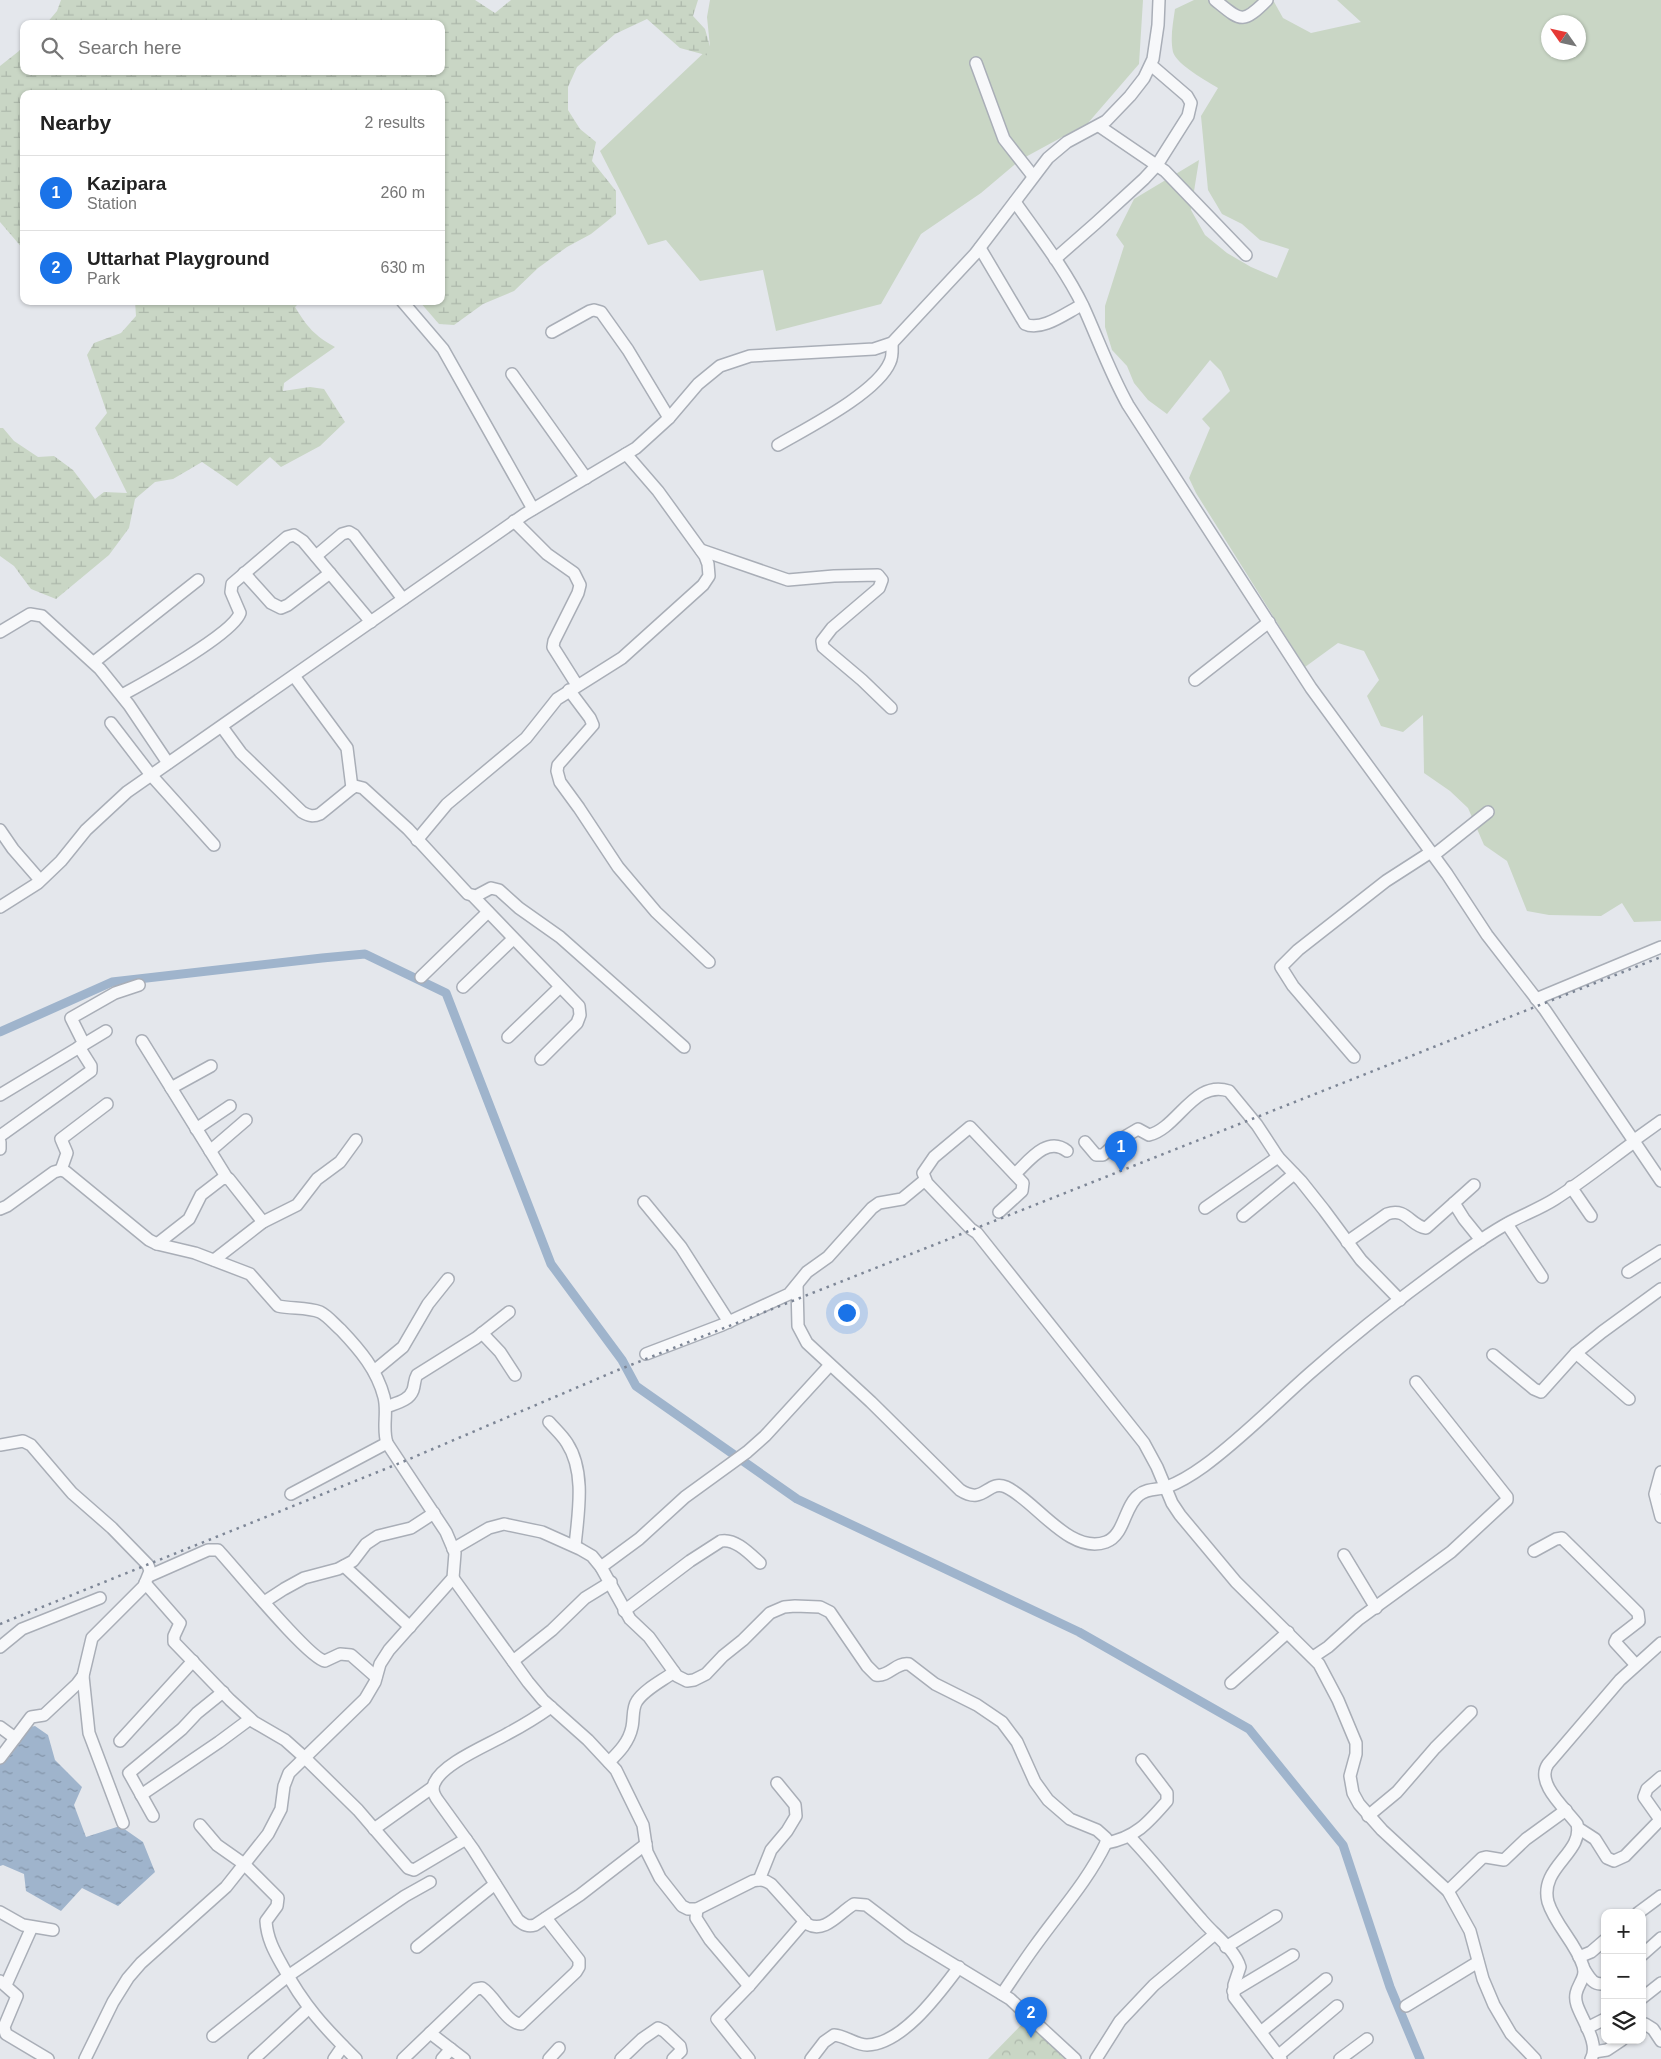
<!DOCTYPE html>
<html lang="en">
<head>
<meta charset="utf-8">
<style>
	:root { --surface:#fff; --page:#f2f2f2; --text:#222; --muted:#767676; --line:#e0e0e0; --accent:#1a73e8 }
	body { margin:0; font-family:Helvetica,sans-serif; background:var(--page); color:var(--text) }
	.controls { position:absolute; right:15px; bottom:15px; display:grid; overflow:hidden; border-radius:10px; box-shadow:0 1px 4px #0004 }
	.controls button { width:45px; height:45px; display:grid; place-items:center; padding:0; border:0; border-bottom:1px solid var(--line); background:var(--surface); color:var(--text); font:25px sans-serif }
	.compass { position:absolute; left:1541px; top:15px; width:45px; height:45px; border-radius:50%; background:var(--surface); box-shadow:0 1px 4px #0004; rotate:304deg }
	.you { position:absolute; left:846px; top:1312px; width:18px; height:18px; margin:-12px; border:4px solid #fff; border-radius:50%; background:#1a73e8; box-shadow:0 0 0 8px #1a73e833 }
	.badge { display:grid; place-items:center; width:32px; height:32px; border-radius:50%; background:var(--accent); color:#fff; font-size:16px; font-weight:700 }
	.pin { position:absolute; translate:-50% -41px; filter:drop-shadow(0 1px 2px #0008) }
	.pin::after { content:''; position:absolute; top:26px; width:18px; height:15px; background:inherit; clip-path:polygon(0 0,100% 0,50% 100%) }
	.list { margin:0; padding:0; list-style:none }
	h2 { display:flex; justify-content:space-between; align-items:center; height:65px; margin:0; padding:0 20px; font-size:21px }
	h2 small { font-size:16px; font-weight:400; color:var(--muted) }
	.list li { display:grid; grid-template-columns:32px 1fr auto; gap:15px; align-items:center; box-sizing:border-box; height:75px; padding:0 20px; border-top:1px solid var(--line) }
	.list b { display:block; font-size:19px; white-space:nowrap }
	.list p { margin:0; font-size:16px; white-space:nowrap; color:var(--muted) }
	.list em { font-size:16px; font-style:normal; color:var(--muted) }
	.icon { flex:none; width:28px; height:28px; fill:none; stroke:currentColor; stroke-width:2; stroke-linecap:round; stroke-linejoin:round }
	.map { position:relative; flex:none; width:1661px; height:2059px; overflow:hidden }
	.search { position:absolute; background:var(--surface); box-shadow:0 1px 4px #0004; left:20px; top:20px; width:425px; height:55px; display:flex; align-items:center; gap:12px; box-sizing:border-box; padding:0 18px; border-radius:10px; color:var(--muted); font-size:19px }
	.panel { position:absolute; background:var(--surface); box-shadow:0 1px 4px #0004; left:20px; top:90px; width:425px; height:215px; border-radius:10px }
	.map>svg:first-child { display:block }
	.green { fill:#c9d6c5; fill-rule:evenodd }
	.wetland { fill:url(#wetland-marsh) }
	.park { fill:url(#park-crowns) }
	.water { fill:url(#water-ripples) }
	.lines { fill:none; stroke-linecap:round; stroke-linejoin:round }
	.canal { stroke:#9fb4cc; stroke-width:9 }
	.minor-casing { stroke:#a9aeb7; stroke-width:14 }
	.minor { stroke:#f7f8fa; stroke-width:11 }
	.rail { stroke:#7d8696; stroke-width:2.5; stroke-dasharray:2.5 5; stroke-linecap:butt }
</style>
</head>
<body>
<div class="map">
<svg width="1661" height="2059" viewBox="0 0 1661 2059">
	<defs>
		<pattern id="wetland-marsh" width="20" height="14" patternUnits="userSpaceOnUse" patternTransform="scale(1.25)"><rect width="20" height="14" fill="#c9d6c5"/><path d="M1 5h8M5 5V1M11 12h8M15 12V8" fill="none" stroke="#adb8ab"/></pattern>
		<pattern id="park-crowns" width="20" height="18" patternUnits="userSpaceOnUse" patternTransform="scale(1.25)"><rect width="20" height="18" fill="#c9d6c5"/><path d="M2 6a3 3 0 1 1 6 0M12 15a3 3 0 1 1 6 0" fill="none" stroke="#adb8ab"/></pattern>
		<pattern id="water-ripples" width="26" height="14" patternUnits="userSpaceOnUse" patternTransform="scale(1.25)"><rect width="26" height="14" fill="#9fb4cc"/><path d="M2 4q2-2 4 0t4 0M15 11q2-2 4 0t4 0" fill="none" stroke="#8293a7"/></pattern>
	</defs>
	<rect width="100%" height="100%" fill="#e4e7ec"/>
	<g class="green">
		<path d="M710,0H1143L1139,64L1088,123L1020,160L981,193L921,234L881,304L776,331L763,270L700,281L666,240L648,245L600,151L710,47L707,17Z"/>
		<path d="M1194,0H1273L1283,18L1311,33L1361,22L1337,0H1661V921L1634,922L1622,903L1601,916L1549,915L1527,911L1507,861L1484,845L1468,808L1450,791L1424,773L1423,715L1403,732L1381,726L1367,696L1379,680L1364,651L1338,643L1305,667L1196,493L1189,478L1210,428L1202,419L1230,391L1221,371L1210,360L1167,414L1148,400L1134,383L1127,366L1112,350L1105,327V306L1124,246L1116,235L1134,199L1199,160L1191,210L1205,235L1227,253L1251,267L1277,278L1289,249L1260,240L1242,224L1222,214L1208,190L1201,116L1218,88C1207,81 1177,65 1173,52C1170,38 1173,23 1175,9ZM1548,22H1578V52H1548Z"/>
	</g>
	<g class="wetland">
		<path d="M61,0H475L495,13L511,0H698L693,16L705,29L713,57L680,48L647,19L615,34L577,67L568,87V110L580,129L596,142L592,161L616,191V214L591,234L567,247L538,268L514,291L483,304L454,325L439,324L419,301H441V94H24V250L0,222V66L24,47V71H441V24H46L57,11Z"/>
		<path d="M135,301H301L295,307C308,328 314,335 335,347L284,383L283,391L310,387L324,389L345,422L320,446L281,467L270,457L237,486L202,462L173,479L155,482L135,499L129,528L109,555L56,599L31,589L14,566L0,556V428H3L14,441L38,457L54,456L73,470L95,499L104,492L127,493L95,428L107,413L87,355L94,343L121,333L136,316Z"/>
	</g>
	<path class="park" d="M1028,2018L1081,2059H988Z"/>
	<path class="water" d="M35,1726L48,1735L55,1760L82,1787L74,1805L86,1837L120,1826L143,1842L155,1872L118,1906L82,1888L61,1911L26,1891L24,1874L3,1865L0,1866V1756L21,1729Z"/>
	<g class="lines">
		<path class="canal" d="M0,1032L112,982L322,958L365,954L446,993L551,1264L622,1360L636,1386L797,1499L1079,1632L1249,1729L1343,1845L1390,1987L1420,2059"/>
		<g class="minor-casing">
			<g id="minor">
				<path d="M1215,0C1241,21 1242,25 1267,0"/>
				<path d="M976,63L1004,139L1033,176"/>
				<path d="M1099,126L1165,171L1246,255"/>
				<path d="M1015,202C1039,236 1065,269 1083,306C1098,339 1110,373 1128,405L1311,688L1447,874L1487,935L1545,1010L1661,1181"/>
				<path d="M980,248L1025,324C1042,332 1067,312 1082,305"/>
				<path d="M1055,259L1096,223L1144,179L1157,165L1188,116L1191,103L1187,96L1151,65"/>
				<path d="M402,301L443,349L533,509"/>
				<path d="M552,332L590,311L594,310L601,312L628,350L669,418"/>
				<path d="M512,374L586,478"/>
				<path d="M778,445C807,428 877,393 890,362C893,356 892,350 892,343"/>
				<path d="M514,521L547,554L574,573L580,585L578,593L554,641L553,647L577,685"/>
				<path d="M701,550L788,580L834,576L878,575L882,580L879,588L832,628L822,641L823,647L830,653L862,680L891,708"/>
				<path d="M316,556L342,534L349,532L354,535L403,599"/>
				<path d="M244,573L271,603L281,608L288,605L330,573"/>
				<path d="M0,632L30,614L42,616L100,669L129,705L168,763"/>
				<path d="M94,662L198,580"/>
				<path d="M294,676L347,748L352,788"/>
				<path d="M1195,680L1269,622"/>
				<path d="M569,690L590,718L593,725L558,765L557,771L560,782L579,808L618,867L656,912L709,962"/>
				<path d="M122,695C144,683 233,634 240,613L231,592L232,584L287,537L294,535L303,541L371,622"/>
				<path d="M111,723L151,775L214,845"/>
				<path d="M222,727L241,753L302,812C309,816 313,817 320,814L352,788L355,786L363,788L408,829L468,894L476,896L491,888L499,890L519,908L560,937L684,1047"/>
				<path d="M0,830L13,849L40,880"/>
				<path d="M417,840L447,804L526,738L557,699L622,658L703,585L709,576L708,564L705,556L658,491L626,454"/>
				<path d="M1434,855L1488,812"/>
				<path d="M473,896L579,1006L580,1015L577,1023L541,1059"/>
				<path d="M0,907L38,883L61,861L86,830L127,792L525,514L636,448L669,418L698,384L720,366L750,356L874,349L892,343L975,254L1048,158L1067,142L1106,121L1130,96L1144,78L1153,59L1158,25L1159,0"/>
				<path d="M421,977L488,912"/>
				<path d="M463,987L513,939"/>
				<path d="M1536,999L1661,947"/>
				<path d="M508,1037L560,987"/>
				<path d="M142,1041L227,1178"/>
				<path d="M84,1044L71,1018L115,993L139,985"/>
				<path d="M1354,1057L1293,986L1281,967L1298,950L1386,881L1431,852"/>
				<path d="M171,1088L211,1066"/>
				<path d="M0,1095L106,1031"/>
				<path d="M196,1129L230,1106"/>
				<path d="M0,1136L91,1071V1066L79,1047"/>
				<path d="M1633,1141L1661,1121"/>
				<path d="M0,1142V1149"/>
				<path d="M1085,1142L1096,1155H1103L1121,1139L1138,1129L1149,1135C1178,1128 1194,1079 1229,1091L1257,1125L1278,1157L1301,1181L1324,1210L1361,1260L1400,1300"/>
				<path d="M210,1151L246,1120"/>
				<path d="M61,1170L67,1153L61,1139L107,1104"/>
				<path d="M1015,1174C1028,1162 1047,1135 1067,1151"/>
				<path d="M1571,1187L1591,1216"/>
				<path d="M644,1202L681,1247L729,1322"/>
				<path d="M1454,1203L1464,1219L1481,1240"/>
				<path d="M1205,1208L1278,1157"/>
				<path d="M0,1209L7,1206L54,1172L61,1170L66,1172L149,1240L157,1244L195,1253L250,1274L278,1306C292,1309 307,1307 320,1312C328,1316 334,1324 341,1330C360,1350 377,1370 384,1397C388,1413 382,1428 387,1443L446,1532L455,1553L453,1578L389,1650L380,1664L375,1682L365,1699L289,1773L284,1786L281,1809L268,1834L226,1887L141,1963L128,1978L113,2002L85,2059"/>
				<path d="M999,1212L1022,1191L1023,1183L970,1127L934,1157L923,1173L927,1183L971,1229L977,1233L1144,1443L1157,1467L1172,1503L1180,1515L1236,1582L1319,1664L1338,1700L1356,1743V1754L1350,1776L1353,1793L1359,1804L1382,1830L1448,1891L1470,1931L1483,1979L1494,2005L1511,2034L1535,2059"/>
				<path d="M1243,1216L1294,1174"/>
				<path d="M1507,1224L1542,1277"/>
				<path d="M1347,1242L1387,1214C1407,1207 1410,1226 1426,1228L1474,1185"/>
				<path d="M157,1244L189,1219L201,1195L223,1178L229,1179L263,1222"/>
				<path d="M214,1260L263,1222L297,1205L317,1179L340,1162L356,1140"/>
				<path d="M1628,1272L1661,1251"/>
				<path d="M797,1285L798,1326L807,1343L871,1402L960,1490C985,1506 987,1479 1006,1487C1035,1500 1069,1555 1106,1542C1125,1535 1124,1506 1139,1495C1147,1488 1159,1490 1167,1487C1180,1482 1193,1474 1204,1466C1241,1439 1274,1405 1309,1374C1352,1336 1400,1298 1447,1264C1467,1249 1488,1234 1510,1222C1525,1214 1541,1208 1555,1199C1582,1182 1608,1161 1634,1142"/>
				<path d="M482,1333L500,1352L515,1375"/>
				<path d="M1576,1353L1629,1399"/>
				<path d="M646,1354L722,1325L789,1294L807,1272L828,1257L872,1208L879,1203L902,1199L925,1180"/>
				<path d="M1493,1355L1534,1389L1541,1392L1576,1353L1602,1332L1661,1289"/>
				<path d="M374,1371L403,1347L428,1304L448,1279"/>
				<path d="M386,1407C396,1403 409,1401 413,1390C415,1384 414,1380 417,1375L476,1338L509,1312"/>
				<path d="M549,1422C555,1429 562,1435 567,1443C586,1472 578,1514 575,1546"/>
				<path d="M0,1445L23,1441L31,1445L72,1493L112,1528L148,1565L150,1571L144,1586L92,1638L83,1676L77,1684L44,1715L31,1717L0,1758"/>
				<path d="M1661,1472L1655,1494L1661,1517"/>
				<path d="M291,1494L387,1443"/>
				<path d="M453,1549L489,1528L504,1524L542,1532L580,1549L592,1556L601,1567L630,1619L649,1637L677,1676L687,1681L694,1680L706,1674L723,1656L743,1640L770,1613L784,1607L795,1606L820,1607L830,1612L867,1666L876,1675C889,1677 896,1662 909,1664L935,1684L977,1705L1002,1722L1017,1742L1035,1782L1048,1800L1070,1819L1097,1830L1106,1838V1843C1087,1882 1060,1911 1035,1946C1024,1961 1013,1978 1002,1994"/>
				<path d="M1534,1551L1556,1539L1562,1538L1630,1605L1638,1613L1639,1621L1617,1638L1615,1642L1636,1665"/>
				<path d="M1344,1555L1376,1608"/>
				<path d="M344,1566L410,1627"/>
				<path d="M601,1567L639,1539L685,1497L747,1452L765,1436L830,1365"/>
				<path d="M149,1576L208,1550H218C234,1567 309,1659 325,1661L340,1654L351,1655L376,1677"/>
				<path d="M453,1578L528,1682L543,1700L588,1740L616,1770L643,1825L647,1852L660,1878L682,1906L688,1909H697L753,1881C761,1879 765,1880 771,1884L807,1924C825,1934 839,1913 854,1904L866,1905L908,1937L1010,1999L1075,2059"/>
				<path d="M145,1583L180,1623L174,1636V1642L230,1700L254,1722L285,1740L304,1757L358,1810L408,1868L414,1870L419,1867L466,1839"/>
				<path d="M264,1602L284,1589L304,1578L338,1569L353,1561L366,1544L378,1536L411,1528L434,1513"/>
				<path d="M624,1611L690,1561L721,1541C735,1538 750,1554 760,1563"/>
				<path d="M0,1647L22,1629L100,1598"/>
				<path d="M1313,1657L1328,1647L1359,1619L1451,1552L1507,1500V1497L1416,1382"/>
				<path d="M513,1661L552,1630L585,1598L611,1582"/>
				<path d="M83,1676L89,1733L123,1823"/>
				<path d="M1231,1683L1288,1632"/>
				<path d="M551,1707C537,1717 522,1726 507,1734C488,1745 441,1764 434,1784C431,1791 435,1797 439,1802L473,1849L518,1920C524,1925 528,1927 535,1925L580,1895L646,1844"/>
				<path d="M0,1727L15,1738"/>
				<path d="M120,1741L193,1661"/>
				<path d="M609,1762C619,1752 629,1742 632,1727C634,1718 632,1708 637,1701C645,1689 662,1681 674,1672"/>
				<path d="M1661,1777L1647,1789L1644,1797L1661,1821"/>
				<path d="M141,1795L219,1742L250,1719"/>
				<path d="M153,1816L129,1773L182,1729L197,1713L223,1692"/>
				<path d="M1368,1816L1397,1792L1435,1748L1471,1712"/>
				<path d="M200,1825L217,1845L244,1864L278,1898L277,1906L266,1921C267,1938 274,1951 282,1965C304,2006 324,2027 356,2059"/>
				<path d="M1578,1828L1595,1839L1607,1858L1614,1861L1625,1856L1660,1820"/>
				<path d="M374,1829L433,1787"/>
				<path d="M1130,1837C1155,1863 1177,1892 1201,1919C1213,1934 1235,1949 1240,1967L1234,1985V1997L1281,2059"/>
				<path d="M1106,1843C1135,1838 1148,1823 1167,1801V1793L1142,1760"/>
				<path d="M759,1880L771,1850L787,1831L796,1816L795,1805L777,1783"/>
				<path d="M1448,1891L1482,1858L1486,1857L1504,1860L1526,1839L1566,1810"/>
				<path d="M697,1909L696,1918L710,1940L749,1986"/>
				<path d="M0,1912L23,1925L53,1930"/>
				<path d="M1638,1913L1661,1896"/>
				<path d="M417,1947L495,1884"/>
				<path d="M1226,1947L1276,1916"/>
				<path d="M1642,1955L1661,1938"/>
				<path d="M1579,1957L1591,1952L1605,1940"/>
				<path d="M1584,1969C1589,1977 1594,1987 1605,1983"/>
				<path d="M0,1981L17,1996L4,2027L6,2034L48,2059"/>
				<path d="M6,1985L32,1927"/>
				<path d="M1233,1991L1293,1955"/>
				<path d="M1642,1998L1661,1983"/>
				<path d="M1406,2006L1478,1962"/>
				<path d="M1642,2025L1645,2024L1653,2029L1661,2041"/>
				<path d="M1587,2028L1605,2019"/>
				<path d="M1262,2031L1326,1979"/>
				<path d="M430,2033L464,2059"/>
				<path d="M213,2036L288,1976L405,1896L430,1882"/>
				<path d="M1594,2052L1607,2050L1622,2040"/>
				<path d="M1279,2055L1337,2006"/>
				<path d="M254,2059L308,2009"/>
				<path d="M334,2059L343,2046"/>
				<path d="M403,2059L476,1989L482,1988C495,1996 506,2023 521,2024L576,1972L579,1967V1960L546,1918"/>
				<path d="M442,2059L451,2049"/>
				<path d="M549,2059L559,2048"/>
				<path d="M621,2059L642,2039L658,2028L664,2031L680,2046L681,2051L673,2059"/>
				<path d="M749,2059L717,2019L749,1986L805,1921"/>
				<path d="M811,2059L824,2042L834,2035C846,2036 856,2045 867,2045C903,2044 940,1992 959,1967"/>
				<path d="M1096,2059L1120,2021L1154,1985L1215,1934"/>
				<path d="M1340,2059L1367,2039"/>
				<path d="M1591,2059C1600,2044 1582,2020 1577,2005C1571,1987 1588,1981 1583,1966C1576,1943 1555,1925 1548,1902C1539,1867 1584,1853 1577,1824C1565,1808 1535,1783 1548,1764L1620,1680L1661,1643"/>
			</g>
		</g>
		<use href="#minor" class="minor"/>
		<path class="rail" d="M0,1624L400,1463L618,1370L1661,957"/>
	</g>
</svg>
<div class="controls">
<button>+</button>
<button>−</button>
<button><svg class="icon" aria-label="layers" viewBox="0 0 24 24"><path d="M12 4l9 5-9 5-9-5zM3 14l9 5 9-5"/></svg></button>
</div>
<svg class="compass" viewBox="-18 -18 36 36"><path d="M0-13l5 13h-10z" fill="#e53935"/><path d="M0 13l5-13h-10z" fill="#767676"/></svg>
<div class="you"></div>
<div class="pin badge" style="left:1121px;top:1172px">1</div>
<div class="pin badge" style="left:1031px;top:2038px">2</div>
<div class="search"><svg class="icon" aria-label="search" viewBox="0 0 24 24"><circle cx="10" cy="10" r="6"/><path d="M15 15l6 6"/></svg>Search here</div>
<section class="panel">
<h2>Nearby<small>2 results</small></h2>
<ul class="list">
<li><span class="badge">1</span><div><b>Kazipara</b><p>Station</p></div><em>260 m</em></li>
<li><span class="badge">2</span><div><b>Uttarhat Playground</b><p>Park</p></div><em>630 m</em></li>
</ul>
</section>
</div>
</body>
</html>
